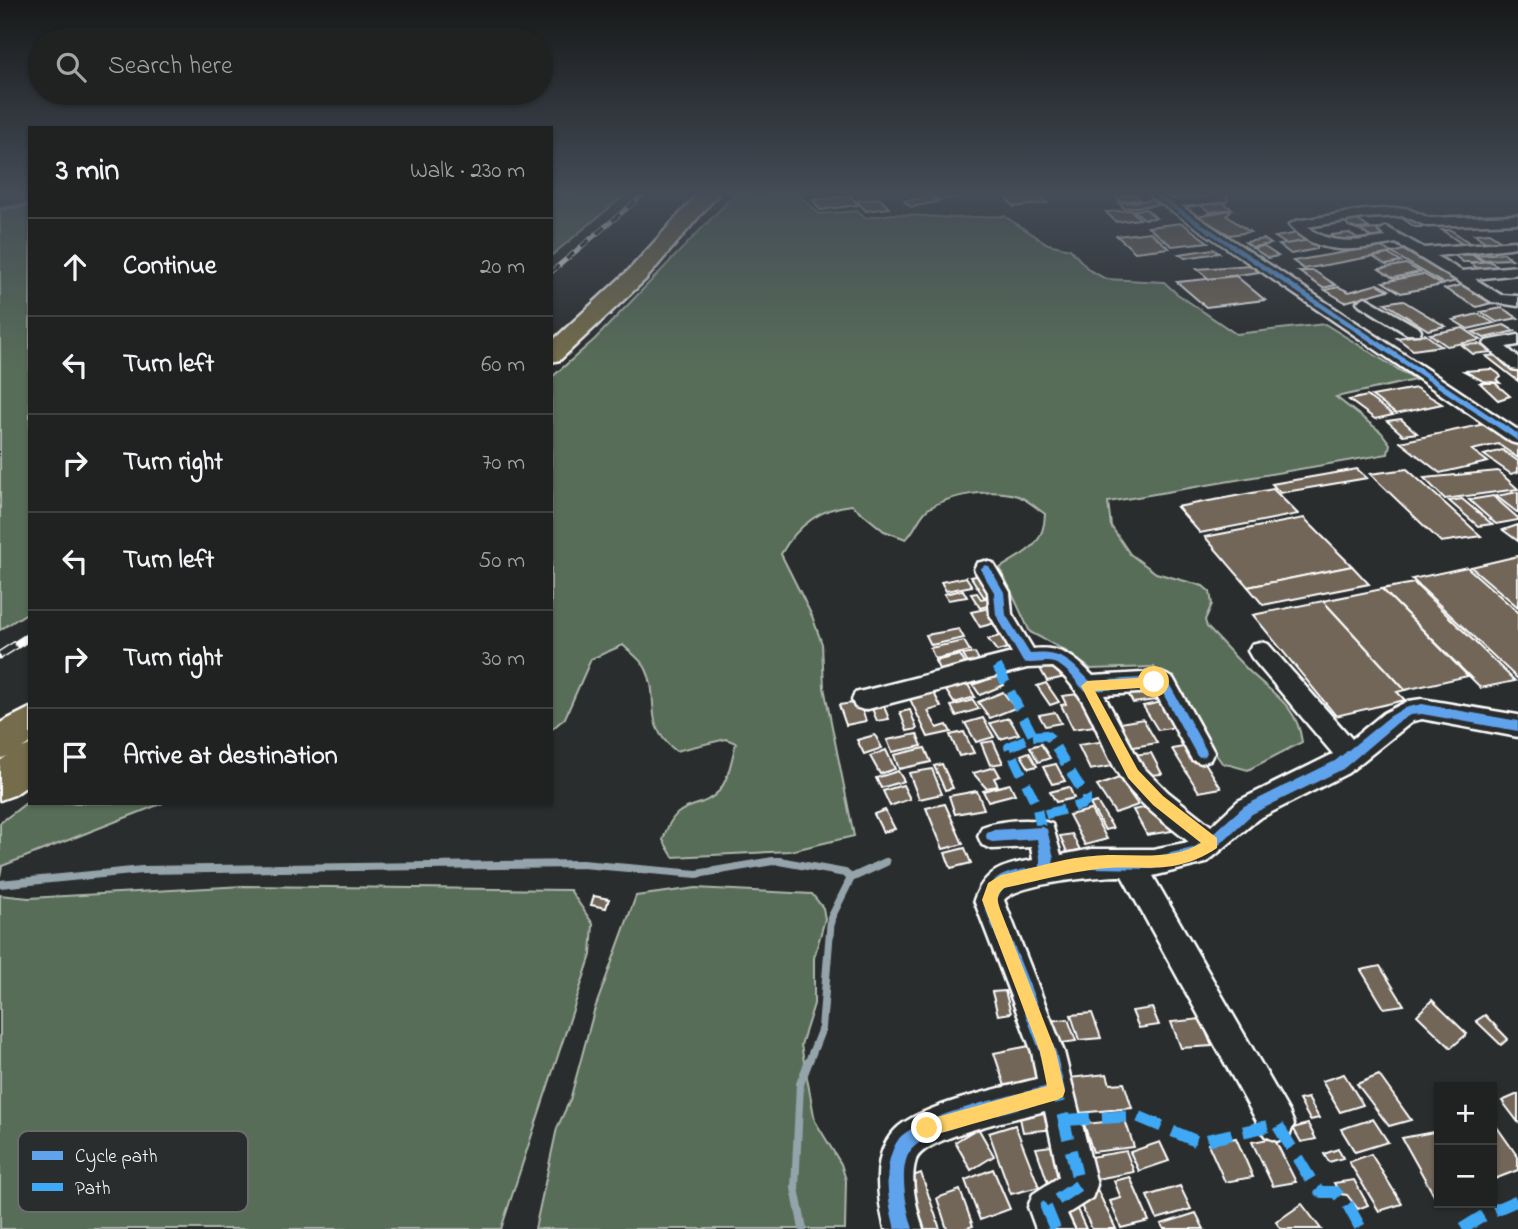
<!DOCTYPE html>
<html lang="en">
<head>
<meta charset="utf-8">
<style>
	:root { --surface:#202222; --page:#2d2f2f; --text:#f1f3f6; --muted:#a2a4a5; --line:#3d3f40 }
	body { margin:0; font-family:"Indie Flower",sans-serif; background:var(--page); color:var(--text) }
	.controls { position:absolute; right:21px; bottom:21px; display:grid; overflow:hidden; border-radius:0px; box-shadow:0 2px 5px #0004 }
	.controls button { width:63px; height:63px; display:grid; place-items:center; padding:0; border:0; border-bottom:2px solid var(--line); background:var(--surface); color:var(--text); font:35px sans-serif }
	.stop { position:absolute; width:21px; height:21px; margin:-16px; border:5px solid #ffd166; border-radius:50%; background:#fff }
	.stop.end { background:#ffd166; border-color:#fff; box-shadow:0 2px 7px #0008 }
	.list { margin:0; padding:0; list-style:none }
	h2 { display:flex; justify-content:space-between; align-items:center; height:91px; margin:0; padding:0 28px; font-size:30px }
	h2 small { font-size:23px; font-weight:400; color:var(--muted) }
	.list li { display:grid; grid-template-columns:46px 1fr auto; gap:21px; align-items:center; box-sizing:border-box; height:98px; padding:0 28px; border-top:2px solid var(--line) }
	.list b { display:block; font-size:26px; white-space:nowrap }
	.list em { font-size:23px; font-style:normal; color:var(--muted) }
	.icon { flex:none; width:38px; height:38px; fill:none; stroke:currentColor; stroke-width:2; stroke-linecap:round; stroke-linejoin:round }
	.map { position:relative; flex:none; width:1518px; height:1229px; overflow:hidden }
	.search { position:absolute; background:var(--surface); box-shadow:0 2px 5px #0004; left:28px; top:28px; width:525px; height:77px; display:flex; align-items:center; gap:18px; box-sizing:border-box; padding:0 24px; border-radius:38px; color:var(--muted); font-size:26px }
	.panel { position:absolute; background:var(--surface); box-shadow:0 2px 5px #0004; left:28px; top:126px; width:525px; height:679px; border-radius:0px }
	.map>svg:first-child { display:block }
	.green { fill:#596d58; stroke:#acb6ac; stroke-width:2 }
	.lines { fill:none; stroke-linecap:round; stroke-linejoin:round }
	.stream-far2 { stroke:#94a4aa; stroke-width:3.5 }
	.stream-far1 { stroke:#94a4aa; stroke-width:6 }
	.stream { stroke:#94a4aa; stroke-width:8 }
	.building { fill:#716658; stroke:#fff; stroke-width:2 }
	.minor-casing { stroke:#fff; stroke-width:5 }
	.highway-casing { stroke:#fff; stroke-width:5 }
	.minor { fill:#2a2d2e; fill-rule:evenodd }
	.highway { fill:#746c4b; fill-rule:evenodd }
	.rail-far1-casing { stroke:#fff; stroke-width:5 }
	.rail-casing { stroke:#fff; stroke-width:9 }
	.rail-far1 { stroke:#2a2d2e; stroke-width:3.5; stroke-dasharray:10; stroke-linecap:butt }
	.rail { stroke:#2a2d2e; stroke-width:6; stroke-dasharray:18; stroke-linecap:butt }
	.quiet-far1 { stroke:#3fa9f5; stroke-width:10; stroke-dasharray:19 10; stroke-linecap:butt }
	.quiet { stroke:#3fa9f5; stroke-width:12; stroke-dasharray:25 12; stroke-linecap:butt }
	.cycleway-casing { stroke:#2a2d2e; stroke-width:5 }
	.cycleway { fill:#60a3ed; fill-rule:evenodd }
	.route { fill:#ffd166 }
	.key { fill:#2a2d2e; stroke:#6a6c6d; stroke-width:2 }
	.key-label { font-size:19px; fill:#fff }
</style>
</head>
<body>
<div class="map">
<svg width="1518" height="1229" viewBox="0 0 1518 1229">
	<rect width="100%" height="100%" fill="#2a2d2e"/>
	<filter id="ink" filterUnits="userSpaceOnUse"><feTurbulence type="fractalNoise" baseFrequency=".0143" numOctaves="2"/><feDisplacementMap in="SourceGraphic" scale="14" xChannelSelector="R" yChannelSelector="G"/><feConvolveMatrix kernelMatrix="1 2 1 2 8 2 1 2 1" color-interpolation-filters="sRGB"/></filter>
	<g filter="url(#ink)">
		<g class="green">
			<path d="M551,194H626L551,256Z"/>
			<path d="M735,194H798L819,214L858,211L865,218L893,214L954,218L1004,216L1048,244L1070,249L1089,270L1106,279L1164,282L1176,293L1236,334L1325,324L1415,380L1336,397L1381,432L1390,444L1388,454L1108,502L1111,526L1130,554L1156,573L1203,586L1210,592L1212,604L1205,620L1207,627C1220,640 1232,654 1245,667C1270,693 1297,703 1302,742L1248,770L1222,763L1154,667L1091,669L1064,650L1030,632L1000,568C1025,552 1044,547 1045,514C1036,508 1027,499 1018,496C992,488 951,494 928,509C919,516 915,531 906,539L884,531L852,505C819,508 797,526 781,554L812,616L822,644L824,687L854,836L790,851L673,857L663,840C676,795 698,814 719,791C729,779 732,757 736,743L726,739L676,751C641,724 661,700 646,669C642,660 630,652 623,645L591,659L565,718L551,730V378L595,339Z"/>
			<path d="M30,206V611L0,630V210Z"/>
			<path d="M30,800V803H163L2,866L0,876V823Z"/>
			<path d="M243,886L570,890L593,924L591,955L501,1229H0V895L29,898Z"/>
			<path d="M696,888L812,894L823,908L825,919L814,958V1004L801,1045L815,1121L841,1164L846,1180L845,1229H535L557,1128L570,1100L594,1011L636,896Z"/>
		</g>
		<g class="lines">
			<path class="stream-far2" d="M0,209L30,204"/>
			<path class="stream-far1" d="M763,862L776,860L788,862"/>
			<g class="stream">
				<path d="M779,861L845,873L851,878"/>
				<path d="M0,884L142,870L582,864L697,874L773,861"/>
				<path d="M803,1229L795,1188L800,1084L822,1028L831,918L851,878L886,862"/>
			</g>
		</g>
		<g class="building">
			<path d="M930,194H955L958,197L937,200Z"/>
			<path d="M1002,194H1038L1047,203L1014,207Z"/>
			<path d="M1134,194L1140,200L1120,201L1114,196Z"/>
			<path d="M851,196L858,205L820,210L813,200Z"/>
			<path d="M930,196L937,202L911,207L904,201Z"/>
			<path d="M879,198L889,208L866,211L857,201Z"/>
			<path d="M1152,200L1158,205L1124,208L1119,203Z"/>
			<path d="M1222,202L1232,209L1210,212L1200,205Z"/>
			<path d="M1146,209L1156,218L1144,219L1134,210Z"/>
			<path d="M1131,210L1140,219L1116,222L1106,212Z"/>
			<path d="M1231,210L1227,216L1250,232L1230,235L1197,216Z"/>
			<path d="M1413,215L1429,227H1415L1399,216Z"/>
			<path d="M1356,219L1369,228L1357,229L1348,226L1346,222Z"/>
			<path d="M1182,223L1208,242L1172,246L1148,227Z"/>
			<path d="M1379,229L1390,236L1372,238L1360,230Z"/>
			<path d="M1442,230H1451L1474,246H1465Z"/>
			<path d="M1150,232L1169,248L1135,252L1117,236Z"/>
			<path d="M1298,233L1310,240L1286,244L1275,237Z"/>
			<path d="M1349,233L1362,241H1334L1337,239L1331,235Z"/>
			<path d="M1489,233L1506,244L1490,245L1474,234Z"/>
			<path d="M1264,239L1271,244L1252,247L1245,242Z"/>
			<path d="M1311,240L1317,244V249L1291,254L1279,245Z"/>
			<path d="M1263,246L1278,256L1268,258L1253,248Z"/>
			<path d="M1380,246L1392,253L1304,269L1293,261Z"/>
			<path d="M1213,249L1219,253L1185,258L1179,254Z"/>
			<path d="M1403,250L1457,281L1444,284L1392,253Z"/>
			<path d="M1504,253L1512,259L1483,260L1476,255Z"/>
			<path d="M1388,254L1401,262L1386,265L1373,257Z"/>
			<path d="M1453,254L1474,255L1483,262H1463Z"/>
			<path d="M1490,261L1501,269L1483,272L1470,263Z"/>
			<path d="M1406,264L1420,272L1393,278L1379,269Z"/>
			<path d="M1250,265L1259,272L1209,279L1197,269Z"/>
			<path d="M1298,271H1314L1336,285L1323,288Z"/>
			<path d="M1423,274L1442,285L1401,293L1383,282Z"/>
			<path d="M1236,276L1265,300L1206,307L1177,282Z"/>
			<path d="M1378,284L1389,290L1345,302L1325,290L1339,287L1349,292Z"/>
			<path d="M1462,285L1495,302L1477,307L1445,289Z"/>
			<path d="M1402,300L1445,326L1428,330L1385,303Z"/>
			<path d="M1502,308L1518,318L1497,322L1481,312Z"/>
			<path d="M1478,314L1494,323L1468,329L1453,320Z"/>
			<path d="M1504,325L1515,331L1484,338L1473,332Z"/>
			<path d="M1463,328L1481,340L1447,346L1430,334Z"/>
			<path d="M1425,334L1441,346L1413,350L1397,338Z"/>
			<path d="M1479,344L1491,352L1473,354L1462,345Z"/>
			<path d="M1500,355L1518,368V381L1486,356Z"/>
			<path d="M1492,369L1499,374L1501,377L1497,380L1500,383L1483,381L1464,371Z"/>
			<path d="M1480,383H1495L1510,396L1498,400Z"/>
			<path d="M1416,388L1442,404L1396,414L1372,396Z"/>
			<path d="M1367,396L1393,415L1375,419L1349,400Z"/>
			<path d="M1401,419L1417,433L1403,435L1387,421Z"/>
			<path d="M1489,423L1518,443V458L1498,444L1472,450L1488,462L1440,473L1400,442Z"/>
			<path d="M1502,450L1518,461V472L1511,474L1484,455Z"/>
			<path d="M1357,469L1367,478L1280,493L1272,484Z"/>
			<path d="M1407,469L1481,536L1441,542L1370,474Z"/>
			<path d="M1498,471L1518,489L1445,499L1424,478Z"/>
			<path d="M1273,489L1298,514L1200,533L1177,507Z"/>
			<path d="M1518,492V513L1496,496Z"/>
			<path d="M1493,496L1518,518V520L1496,524L1469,500Z"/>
			<path d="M1462,499L1492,524L1478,526L1449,501Z"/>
			<path d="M1304,518L1352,566L1248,587L1205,537Z"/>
			<path d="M1518,525V541L1503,530Z"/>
			<path d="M1518,556V607L1471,567Z"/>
			<path d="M1352,566L1369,584L1263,605L1248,587Z"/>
			<path d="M1467,567L1518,612V679L1412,579Z"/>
			<path d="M985,574L998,593L984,597L971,577Z"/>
			<path d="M966,577L972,586L946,591L941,582Z"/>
			<path d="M1414,583L1515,681L1481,688L1382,589Z"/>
			<path d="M1382,589L1468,676L1405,690L1323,601Z"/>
			<path d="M963,590L967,597L948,600L944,594Z"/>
			<path d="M977,593L981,599L991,597L995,604L980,608L971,594Z"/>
			<path d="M1323,601L1405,690L1397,692L1405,700L1336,716L1253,615Z"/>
			<path d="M994,607L1003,621L980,627L971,612Z"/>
			<path d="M959,629L964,638L931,645L926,635Z"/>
			<path d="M1007,634L1016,646L997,651L988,639Z"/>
			<path d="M964,641L970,651L935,659L930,648Z"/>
			<path d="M975,653L983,667L971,669L963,655Z"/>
			<path d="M960,655L969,670L943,677L935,661Z"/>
			<path d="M1060,661L1069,676L1047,681L1038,665Z"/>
			<path d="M997,676L1004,685L980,695L973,685Z"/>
			<path d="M967,683L975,697L954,703L945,689Z"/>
			<path d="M1046,683L1059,702L1050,705L1037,686Z"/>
			<path d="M1155,684L1164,699L1133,703L1125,688Z"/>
			<path d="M933,691L941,707L928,711L937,728L947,725L951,732L928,737L909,697Z"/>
			<path d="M1003,692L1015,708L990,718L978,702Z"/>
			<path d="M1086,693L1102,725L1073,729L1061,705L1066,704L1062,696Z"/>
			<path d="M881,699L889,719L877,721L869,701Z"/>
			<path d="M973,700L979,709L956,716L951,706Z"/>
			<path d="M1167,701L1183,726L1158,730L1143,706Z"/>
			<path d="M859,702L866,721L846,725L839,705Z"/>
			<path d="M910,710L917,729L907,731L900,712Z"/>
			<path d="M1055,712L1061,723L1045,726L1039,715Z"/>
			<path d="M983,718L994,737L976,742L965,723Z"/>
			<path d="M1009,718L1019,734L1000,739L990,723Z"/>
			<path d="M1143,719L1157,743L1128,748L1114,724Z"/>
			<path d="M964,732L974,753L959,756L950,735Z"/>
			<path d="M917,734L922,746L892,752L887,740Z"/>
			<path d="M875,735L882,748L864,754L857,740Z"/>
			<path d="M993,741L1003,763L990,765L981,743Z"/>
			<path d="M1106,741L1118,765L1090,770L1078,745Z"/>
			<path d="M1041,744L1050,758L1038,762L1030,747Z"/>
			<path d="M1194,745L1221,788L1199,792L1172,749Z"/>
			<path d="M925,748L931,762L899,769L894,755Z"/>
			<path d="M886,750L895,769L880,774L870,756Z"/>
			<path d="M1029,752L1037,766L1029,768L1021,755Z"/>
			<path d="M1151,753L1162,774L1141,776L1131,755Z"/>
			<path d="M942,764L953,788L945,790L934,766Z"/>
			<path d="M1056,764L1065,781L1052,784L1043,767Z"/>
			<path d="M995,767L1000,776L994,778L998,786L986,788L973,773Z"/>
			<path d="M932,769L942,794L919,799L909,773Z"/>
			<path d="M898,771L904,781L881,788L876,778Z"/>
			<path d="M1119,778L1138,805L1115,813L1097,786Z"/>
			<path d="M1010,784L1015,794L988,801L983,791Z"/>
			<path d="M903,785L910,799L890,806L883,791Z"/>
			<path d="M1069,787L1074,798L1056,802L1050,792Z"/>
			<path d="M977,791L984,809L955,814L949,796Z"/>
			<path d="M1097,802L1113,828L1105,830L1090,804Z"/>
			<path d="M945,804L963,844L943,849L926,808Z"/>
			<path d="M1158,805L1172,831L1147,835L1133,810Z"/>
			<path d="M885,810L895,829L883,832L874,814Z"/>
			<path d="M1091,810L1107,839L1085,845L1069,815Z"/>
			<path d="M1072,834L1080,850L1067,852L1060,836Z"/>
			<path d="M965,848L971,863L951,868L945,853Z"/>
			<path d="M594,896L609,899L606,908L591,905Z"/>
			<path d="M1380,966L1404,1005L1384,1008L1361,970Z"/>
			<path d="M1005,991L1011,1013L998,1015L992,992Z"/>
			<path d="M1432,1000L1467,1034L1451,1048L1417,1015Z"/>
			<path d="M1152,1008L1159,1025L1139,1028L1132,1011Z"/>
			<path d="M1092,1013L1101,1038L1079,1040L1071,1015Z"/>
			<path d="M1485,1015L1508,1039L1501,1045L1476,1021Z"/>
			<path d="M1068,1019L1076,1041L1055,1044L1047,1021Z"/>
			<path d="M1201,1019L1212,1046L1181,1048L1171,1022Z"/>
			<path d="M1034,1045L1047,1081L1006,1089L994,1053Z"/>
			<path d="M1107,1074L1110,1084L1124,1083L1132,1108L1068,1114L1058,1079Z"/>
			<path d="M1344,1074L1363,1105L1340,1112L1322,1081Z"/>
			<path d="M1379,1075L1411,1120L1389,1126L1357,1084Z"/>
			<path d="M1518,1094V1122L1502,1101Z"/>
			<path d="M1308,1098L1319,1118L1310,1120L1299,1100Z"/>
			<path d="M1050,1106L1056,1129L1023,1132L1018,1109Z"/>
			<path d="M1373,1119L1388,1142L1355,1152L1341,1129Z"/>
			<path d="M1125,1120L1134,1147L1093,1152L1084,1124Z"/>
			<path d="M1492,1120L1518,1157V1170L1492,1180Z"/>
			<path d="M1308,1124L1316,1139L1301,1142L1293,1128Z"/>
			<path d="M1015,1125L1039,1187L1011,1194L989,1133Z"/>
			<path d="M978,1128L994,1156L971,1170L955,1142Z"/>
			<path d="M1439,1131V1198L1436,1199L1402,1138Z"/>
			<path d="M1236,1138L1253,1177L1225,1182L1208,1144Z"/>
			<path d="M1274,1138L1296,1182L1273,1186L1252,1142Z"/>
			<path d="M1160,1142L1169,1161L1139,1171L1130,1152Z"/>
			<path d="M1058,1145L1069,1179L1048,1183L1036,1148Z"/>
			<path d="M1338,1149L1343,1158L1329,1162L1324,1154Z"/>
			<path d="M1126,1151L1134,1172L1091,1180L1084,1158Z"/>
			<path d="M1371,1154L1402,1204L1379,1211L1349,1162Z"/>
			<path d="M993,1169L1010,1209L980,1220L965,1180Z"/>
			<path d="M921,1173L940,1229H922L905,1179Z"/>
			<path d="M1130,1177L1149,1221L1121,1228L1110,1201L1121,1198L1114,1181Z"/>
			<path d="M1354,1180L1368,1205L1358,1209L1347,1195L1340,1194L1334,1183Z"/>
			<path d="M1095,1185L1116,1229H1092L1075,1193Z"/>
			<path d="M1180,1186L1191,1209L1157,1219L1147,1196Z"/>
			<path d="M960,1190L973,1226L964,1229H947L937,1198Z"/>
			<path d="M1302,1204L1321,1229H1281L1276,1222Z"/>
			<path d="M1075,1205L1086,1229H1064L1057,1213Z"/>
			<path d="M1196,1213L1204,1229H1164L1161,1224Z"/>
		</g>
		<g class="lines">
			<g class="minor-casing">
				<g id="minor">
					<path d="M1148,194H1163L1171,200L1226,195V201L1181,206L1518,430V444L1511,442Z"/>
					<path d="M1406,208L1429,218L1518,215V223L1427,226L1404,216L1364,218L1307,227C1331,246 1358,241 1386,237L1379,231L1386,227L1424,248L1515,241V247L1510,248L1436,256L1462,271L1518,266V274L1475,279L1501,295L1518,296V306L1492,302L1396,243C1359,250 1318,258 1289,225L1296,221L1364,210Z"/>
					<path d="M1365,297L1419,328L1421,331L1419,334H1407L1360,305L1357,302Z"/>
					<path d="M1518,335V345L1506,347L1518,357V370L1512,369L1484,344L1486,341Z"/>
					<path d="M985,561L993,563L1010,592L1012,614L1033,649C1061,646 1075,657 1093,676L1159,672L1173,678L1214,752L1210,760L1201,763L1192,760L1155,692L1104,695L1142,766L1168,792L1211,826L1238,801L1333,754L1252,658L1248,651L1252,644L1260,642L1268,644L1352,739L1384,713L1408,701L1422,699L1518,715V737L1422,719L1413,721L1348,773L1258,819L1206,863L1153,876L1289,1112L1294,1124L1289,1136L1277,1141L1265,1136L1122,876C1099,876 1018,883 1004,900L1064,1052L1097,1185L1092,1198L1067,1214L1074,1229H1036L1028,1207L1033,1194L1059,1177L1045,1111C1020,1118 925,1136 916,1160C909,1181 917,1209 923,1229H885C878,1199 870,1155 895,1130C919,1105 1002,1088 1037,1079L1032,1052L974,900C985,870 1003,865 1033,860L1031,847L992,849L982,845L978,836L982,827C1001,820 1033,817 1052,824L1061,855L1092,849H1153L1189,842C1167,824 1142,807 1124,783C1098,746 1092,696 1053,667L1027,668L864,710L855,707L852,700L855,693L1012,653L990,615L988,592L974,569L977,563Z"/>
				</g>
			</g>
			<g class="highway-casing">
				<g id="highway">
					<path d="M698,194H718L646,279L560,360L551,362V342L630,269Z"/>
					<path d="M30,708V743L22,748L30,745V784L14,795L0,800V761L7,756L0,759V723Z"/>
				</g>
			</g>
			<use href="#minor" class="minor"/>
			<use href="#highway" class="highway"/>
			<g class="rail-far1-casing">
				<path id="rail-far1" d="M551,272L644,194"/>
			</g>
			<g class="rail-casing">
				<path id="rail" d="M0,655L30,636"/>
			</g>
			<use href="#rail-far1" class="rail-far1"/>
			<use href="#rail" class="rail"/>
			<g class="quiet-far1">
				<path d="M997,666L1033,736L1009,747L1036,804L1042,833"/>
				<path d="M1033,736L1046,735L1050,738L1086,797V802L1081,805L1039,816"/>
			</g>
			<g class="quiet">
				<path d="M1065,1120L1137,1116L1198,1142L1277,1124L1315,1187L1321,1192H1335L1348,1205L1361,1229"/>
				<path d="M1055,1229L1046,1207L1079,1185L1057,1091"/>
				<path d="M1462,1229L1488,1213L1518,1200"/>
			</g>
			<g class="cycleway-casing">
				<g id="cycleway">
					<path d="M1151,194H1158L1518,434V441Z"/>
					<path d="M985,565L989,566L1004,592L1006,615L1030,654C1061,651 1069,660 1090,681L1159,677L1168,682L1205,748L1207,752L1205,756L1201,757L1197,756L1160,688L1157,687L1087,691L1083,689C1073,678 1063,662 1047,662C1038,662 1031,664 1023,662L996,615L994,592L980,569Z"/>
					<path d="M1422,704L1518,721V731L1422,714L1410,715L1397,723L1343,769L1252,814L1217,847L1201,858L1153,869L1092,868L1020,883L1008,886L1002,891L996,900L1056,1052L1065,1091L1063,1097L1057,1099C1027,1107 928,1128 911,1150C897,1168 907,1210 913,1229H895C888,1201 881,1166 898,1140C915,1116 1017,1094 1048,1086L1040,1052L982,900C992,872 1014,871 1040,867V858L1037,839L992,842L987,840L986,836L987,832L992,830L1042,827L1047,829L1054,858L1053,864L1092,856L1153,857L1193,848L1207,839L1244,806L1335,761L1389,717L1404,708Z"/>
				</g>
			</g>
			<use href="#cycleway" class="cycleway"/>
		</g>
	</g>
	<linearGradient id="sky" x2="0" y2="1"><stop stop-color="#171919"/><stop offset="0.53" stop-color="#444c57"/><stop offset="1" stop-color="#444c57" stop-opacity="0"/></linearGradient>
	<rect width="1518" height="366" fill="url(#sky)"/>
	<path class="route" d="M1154,677L1160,682L1154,687L1095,691L1138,770L1163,796L1217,838V848C1170,879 1139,862 1090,870C1062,874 1033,882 1004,888C996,895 997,900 1000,909L1056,1052L1065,1091L1063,1097L1057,1100L927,1137L921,1134L918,1128L921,1122L927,1120L1047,1086L1040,1052L982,900L988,883L1001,875C1031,869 1063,858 1093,856C1128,852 1169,863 1201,843L1153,805L1128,778L1081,686L1087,681Z"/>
	<rect x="18" y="1131" width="230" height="81" rx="10" class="key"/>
	<rect x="32" y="1151" width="31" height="9" fill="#60a3ed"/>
	<rect x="32" y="1183" width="31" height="8" fill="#3fa9f5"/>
	<g class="key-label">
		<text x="75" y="1162">Cycle path</text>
		<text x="75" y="1194">Path</text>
	</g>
</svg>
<div class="controls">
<button>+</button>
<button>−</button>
</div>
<div class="stop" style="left:1154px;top:682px"></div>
<div class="stop end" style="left:927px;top:1128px"></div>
<div class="search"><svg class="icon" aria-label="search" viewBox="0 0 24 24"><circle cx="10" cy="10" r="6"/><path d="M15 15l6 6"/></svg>Search here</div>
<section class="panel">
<h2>3 min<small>Walk · 230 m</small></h2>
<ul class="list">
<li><svg class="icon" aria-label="ahead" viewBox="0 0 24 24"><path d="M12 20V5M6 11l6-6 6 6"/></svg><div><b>Continue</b></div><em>20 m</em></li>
<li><svg class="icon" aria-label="left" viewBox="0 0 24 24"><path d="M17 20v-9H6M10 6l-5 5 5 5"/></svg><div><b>Turn left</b></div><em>60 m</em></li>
<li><svg class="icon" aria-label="right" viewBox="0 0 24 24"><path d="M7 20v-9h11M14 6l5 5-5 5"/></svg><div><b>Turn right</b></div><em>70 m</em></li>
<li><svg class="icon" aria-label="left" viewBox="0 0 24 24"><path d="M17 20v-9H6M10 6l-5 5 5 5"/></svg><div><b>Turn left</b></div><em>50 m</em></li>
<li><svg class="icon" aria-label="right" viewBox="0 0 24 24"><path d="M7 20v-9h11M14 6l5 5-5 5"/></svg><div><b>Turn right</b></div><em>30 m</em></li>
<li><svg class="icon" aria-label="arrive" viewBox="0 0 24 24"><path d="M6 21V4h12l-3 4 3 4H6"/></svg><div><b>Arrive at destination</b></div></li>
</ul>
</section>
</div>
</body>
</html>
